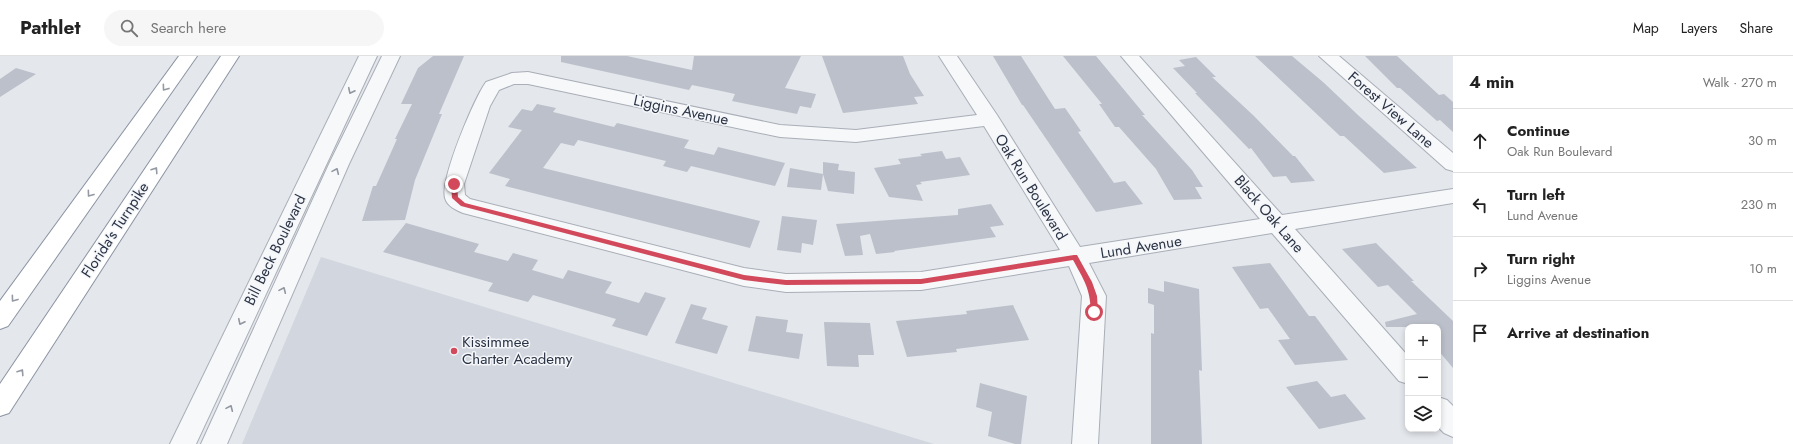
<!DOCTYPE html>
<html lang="en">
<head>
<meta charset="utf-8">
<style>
	:root { --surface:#fff; --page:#f6f6f6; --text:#222; --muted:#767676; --line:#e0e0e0 }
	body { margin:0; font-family:Jost,sans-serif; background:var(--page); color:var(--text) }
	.controls { position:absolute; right:12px; bottom:12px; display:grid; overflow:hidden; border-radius:8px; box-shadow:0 2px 6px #0003 }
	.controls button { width:36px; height:36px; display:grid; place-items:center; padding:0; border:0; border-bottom:1px solid var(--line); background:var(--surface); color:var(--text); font:20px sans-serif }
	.stop { position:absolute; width:12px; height:12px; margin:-9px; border:3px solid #d1495b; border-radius:50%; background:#fff }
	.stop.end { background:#d1495b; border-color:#fff; box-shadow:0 1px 4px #0008 }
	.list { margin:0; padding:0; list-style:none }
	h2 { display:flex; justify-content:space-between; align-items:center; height:52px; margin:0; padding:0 16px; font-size:17px }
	h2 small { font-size:13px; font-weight:400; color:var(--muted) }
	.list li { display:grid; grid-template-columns:26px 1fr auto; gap:12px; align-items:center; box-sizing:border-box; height:64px; padding:0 16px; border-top:1px solid var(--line) }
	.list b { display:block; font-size:15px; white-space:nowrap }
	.list p { margin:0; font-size:13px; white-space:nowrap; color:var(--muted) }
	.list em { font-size:13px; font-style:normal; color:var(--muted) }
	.icon { flex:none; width:22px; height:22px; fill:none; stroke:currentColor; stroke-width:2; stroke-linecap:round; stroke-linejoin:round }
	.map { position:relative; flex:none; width:1453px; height:388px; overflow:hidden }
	header { display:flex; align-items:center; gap:24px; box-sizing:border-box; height:56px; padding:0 20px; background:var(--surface); border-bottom:1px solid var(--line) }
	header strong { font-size:19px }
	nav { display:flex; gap:22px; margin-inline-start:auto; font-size:14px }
	.search { width:280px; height:36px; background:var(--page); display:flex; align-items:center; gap:10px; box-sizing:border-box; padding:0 14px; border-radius:22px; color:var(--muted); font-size:15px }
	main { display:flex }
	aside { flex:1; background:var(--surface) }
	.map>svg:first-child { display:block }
	.built { fill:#d2d6de }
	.building { fill:#bbc0ca }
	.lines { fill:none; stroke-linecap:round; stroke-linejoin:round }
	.minor-casing { stroke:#a9aeb7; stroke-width:2 }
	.highway-casing { stroke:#8b94a3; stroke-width:2 }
	.minor { fill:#f7f8fa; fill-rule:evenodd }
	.highway { fill:#fff; fill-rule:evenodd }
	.oneway { stroke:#959aa2 }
	.oneway2 { stroke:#9196a0 }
	.route { fill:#d1495b }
	.poi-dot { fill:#d1495b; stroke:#f4f6f9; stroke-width:1.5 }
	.labels { text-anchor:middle; stroke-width:3; stroke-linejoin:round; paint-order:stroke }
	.street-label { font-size:15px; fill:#2b3445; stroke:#f4f6f9 }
	.poi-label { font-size:15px; fill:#2b3445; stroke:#f4f6f9; text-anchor:start }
</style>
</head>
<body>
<header>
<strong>Pathlet</strong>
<div class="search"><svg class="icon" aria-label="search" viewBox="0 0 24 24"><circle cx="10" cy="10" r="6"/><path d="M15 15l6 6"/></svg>Search here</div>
<nav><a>Map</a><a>Layers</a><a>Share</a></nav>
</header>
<main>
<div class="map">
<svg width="1453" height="388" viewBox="0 0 1453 388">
	<rect width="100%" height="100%" fill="#e4e7ec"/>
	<path class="built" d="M321,201L934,388H242Z"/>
	<g class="building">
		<path d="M433,0H464L439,58H442L415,124L405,164L362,165L373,130H376L397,83H395L412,48H401L418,12Z"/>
		<path d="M561,0H627L692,14L694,0H801L785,32L816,38L811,52L800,50L797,58L732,45L735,38L726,36L692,29L689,34L561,6Z"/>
		<path d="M822,0H903L910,18L924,40L914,41L918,48L843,57Z"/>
		<path d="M993,0H1021L1055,53L1065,52L1081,75L1078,76L1114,127L1125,125L1143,148L1096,156L1023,49H1022Z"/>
		<path d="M1063,0H1096L1145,59H1142L1192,114L1203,131H1195L1202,143L1174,144L1156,113L1119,71H1115L1099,48H1102Z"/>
		<path d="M1255,0H1292L1323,26L1359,60L1417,112L1384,117L1344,80H1340Z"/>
		<path d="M1365,0H1397L1439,39L1444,38L1453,46V76L1440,64L1437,65L1400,32H1397Z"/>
		<path d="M1196,1L1216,21H1212L1254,60L1293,100H1295L1315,125L1291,127L1286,120L1273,121L1251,92L1249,93L1195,37H1197L1173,12L1185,10L1179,4Z"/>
		<path d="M16,12L36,18L0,41V23Z"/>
		<path d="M537,48L556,52L553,56L614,71L617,67L689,84L684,92L714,99L718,91L785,107L775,130L691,110L687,116L663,110L666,105L578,84L574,90L561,87L543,112L760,165L750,192L505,130L510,123L489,117L522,74L508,71L522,53L532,55Z"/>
		<path d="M942,95L946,103L960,101L970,119L920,126L922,128L916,129L923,145L889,141L874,112L901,108L898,103L922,100L920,98Z"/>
		<path d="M823,106L839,108L838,114L855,116L854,138L828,135L823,118L821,134L787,131L790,112L823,118Z"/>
		<path d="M991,148L1004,169L990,171L996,181L894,195L895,196L876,198L870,178L860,180L863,199L845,200L836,168L958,159V153Z"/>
		<path d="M782,160L817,164L813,189L802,187L801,197L777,194Z"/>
		<path d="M406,167L479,188L474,196L508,205L513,197L538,204L532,214L563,223L568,214L612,226L605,237L639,247L645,236L666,242L647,280L612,270L616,263L533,239L528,246L488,235L493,227L383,196Z"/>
		<path d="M1376,187L1414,225H1411L1453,265V312L1438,294V271H1386L1385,266L1417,258L1388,229L1378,231L1342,193Z"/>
		<path d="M1270,207L1309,260H1315L1348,304L1295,309L1278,284L1290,283L1268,252L1260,253L1232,211Z"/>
		<path d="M1164,225L1199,233L1202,315L1199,314L1202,388H1151V277L1154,278V249L1148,247V232L1164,236Z"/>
		<path d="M691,248L707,252L702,263L728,270L717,298L675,287Z"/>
		<path d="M1013,249L1029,284L956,293L957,296L907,301L896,265L967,258L966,255Z"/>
		<path d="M756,260L788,264L786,276L803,278L799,303L748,295Z"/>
		<path d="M824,266L870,267L874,299H858L859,311L827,310Z"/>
		<path d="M1317,325L1331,341L1345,338L1366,363L1319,373L1286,331Z"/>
		<path d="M980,327L1027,340L1021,388H1015L988,380L992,356L976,351Z"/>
	</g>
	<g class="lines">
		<g class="minor-casing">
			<g id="minor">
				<path d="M359,0H377L196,388H170Z"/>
				<path d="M382,0H400L349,108L227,388H201L329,108Z"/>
				<path d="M939,0H957L997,59L1080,191L1260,163L1121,0H1139L1282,159L1453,133V147L1295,173L1408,300V328L1399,325L1272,177L1089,207L1106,240L1098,388H1072L1082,240L1069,210L921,234L786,236L744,230L463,157C456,154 447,150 445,142C440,123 474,43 486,26L512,17L528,16L780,69L856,74L977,59ZM514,28H528L780,81L856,86L984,70L1060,194L921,216L786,218L744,212L470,143L465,139L464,128L490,50L499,34Z"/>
				<path d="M1319,0H1339L1453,97V115L1446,113Z"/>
				<path d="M1438,341L1447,344L1453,350V381L1444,377L1438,371Z"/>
			</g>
		</g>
		<g class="highway-casing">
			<g id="highway">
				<path d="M179,0H197L8,270L0,273V245Z"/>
				<path d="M221,0H239L9,357L0,360V328Z"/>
			</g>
		</g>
		<use href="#minor" class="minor"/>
		<use href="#highway" class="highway"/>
	</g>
	<defs><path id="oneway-chevron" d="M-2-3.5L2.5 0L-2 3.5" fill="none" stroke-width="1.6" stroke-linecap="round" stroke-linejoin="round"/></defs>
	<g class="oneway">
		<use href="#oneway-chevron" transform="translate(165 32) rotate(126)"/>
		<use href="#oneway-chevron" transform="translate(155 114) rotate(-57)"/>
		<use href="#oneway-chevron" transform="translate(90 138) rotate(126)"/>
		<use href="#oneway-chevron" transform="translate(14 243) rotate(126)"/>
		<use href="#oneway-chevron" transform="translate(21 316) rotate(-57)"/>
	</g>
	<g class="oneway2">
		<use href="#oneway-chevron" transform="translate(351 35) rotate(116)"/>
		<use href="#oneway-chevron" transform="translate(336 115) rotate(-66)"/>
		<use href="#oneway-chevron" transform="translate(283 234) rotate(-66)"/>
		<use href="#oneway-chevron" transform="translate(241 266) rotate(116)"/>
		<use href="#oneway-chevron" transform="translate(230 352) rotate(-66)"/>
	</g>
	<path class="route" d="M454,126L457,128L458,141L465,147L744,219L786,224L921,223L1074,199H1077L1092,226L1097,240L1098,256L1094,259L1091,256C1090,232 1084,224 1073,204L921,228L786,229L744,224L461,150L452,142L451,128Z"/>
	<circle class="poi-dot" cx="454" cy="295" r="4"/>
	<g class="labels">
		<g class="street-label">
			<text transform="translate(681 54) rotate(12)" y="5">Liggins Avenue</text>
			<text transform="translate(1391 54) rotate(41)" y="5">Forest View Lane</text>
			<text transform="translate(1031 131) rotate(58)" y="5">Oak Run Boulevard</text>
			<text transform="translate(1269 158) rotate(49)" y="5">Black Oak Lane</text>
			<text transform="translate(115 174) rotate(-57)" y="5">Florida's Turnpike</text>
			<text transform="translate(1141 191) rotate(-9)" y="5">Lund Avenue</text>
			<text transform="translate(275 194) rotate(-64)" y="5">Bill Beck Boulevard</text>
		</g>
		<g class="poi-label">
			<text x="462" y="291">Kissimmee<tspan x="462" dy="17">Charter Academy</tspan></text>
		</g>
	</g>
</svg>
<div class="controls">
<button>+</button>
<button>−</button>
<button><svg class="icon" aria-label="layers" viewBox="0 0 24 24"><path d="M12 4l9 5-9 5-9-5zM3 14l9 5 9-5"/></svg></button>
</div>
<div class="stop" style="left:1094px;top:256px"></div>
<div class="stop end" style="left:454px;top:128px"></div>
</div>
<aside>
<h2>4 min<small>Walk · 270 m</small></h2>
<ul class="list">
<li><svg class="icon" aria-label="ahead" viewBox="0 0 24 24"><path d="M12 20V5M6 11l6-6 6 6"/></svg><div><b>Continue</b><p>Oak Run Boulevard</p></div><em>30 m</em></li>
<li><svg class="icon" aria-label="left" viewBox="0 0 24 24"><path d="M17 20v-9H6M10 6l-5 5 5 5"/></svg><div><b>Turn left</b><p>Lund Avenue</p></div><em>230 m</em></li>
<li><svg class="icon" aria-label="right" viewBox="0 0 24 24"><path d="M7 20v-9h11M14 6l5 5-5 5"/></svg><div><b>Turn right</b><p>Liggins Avenue</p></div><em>10 m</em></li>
<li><svg class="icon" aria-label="arrive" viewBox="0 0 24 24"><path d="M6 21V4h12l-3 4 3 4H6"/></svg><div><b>Arrive at destination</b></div></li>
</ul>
</aside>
</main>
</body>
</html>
